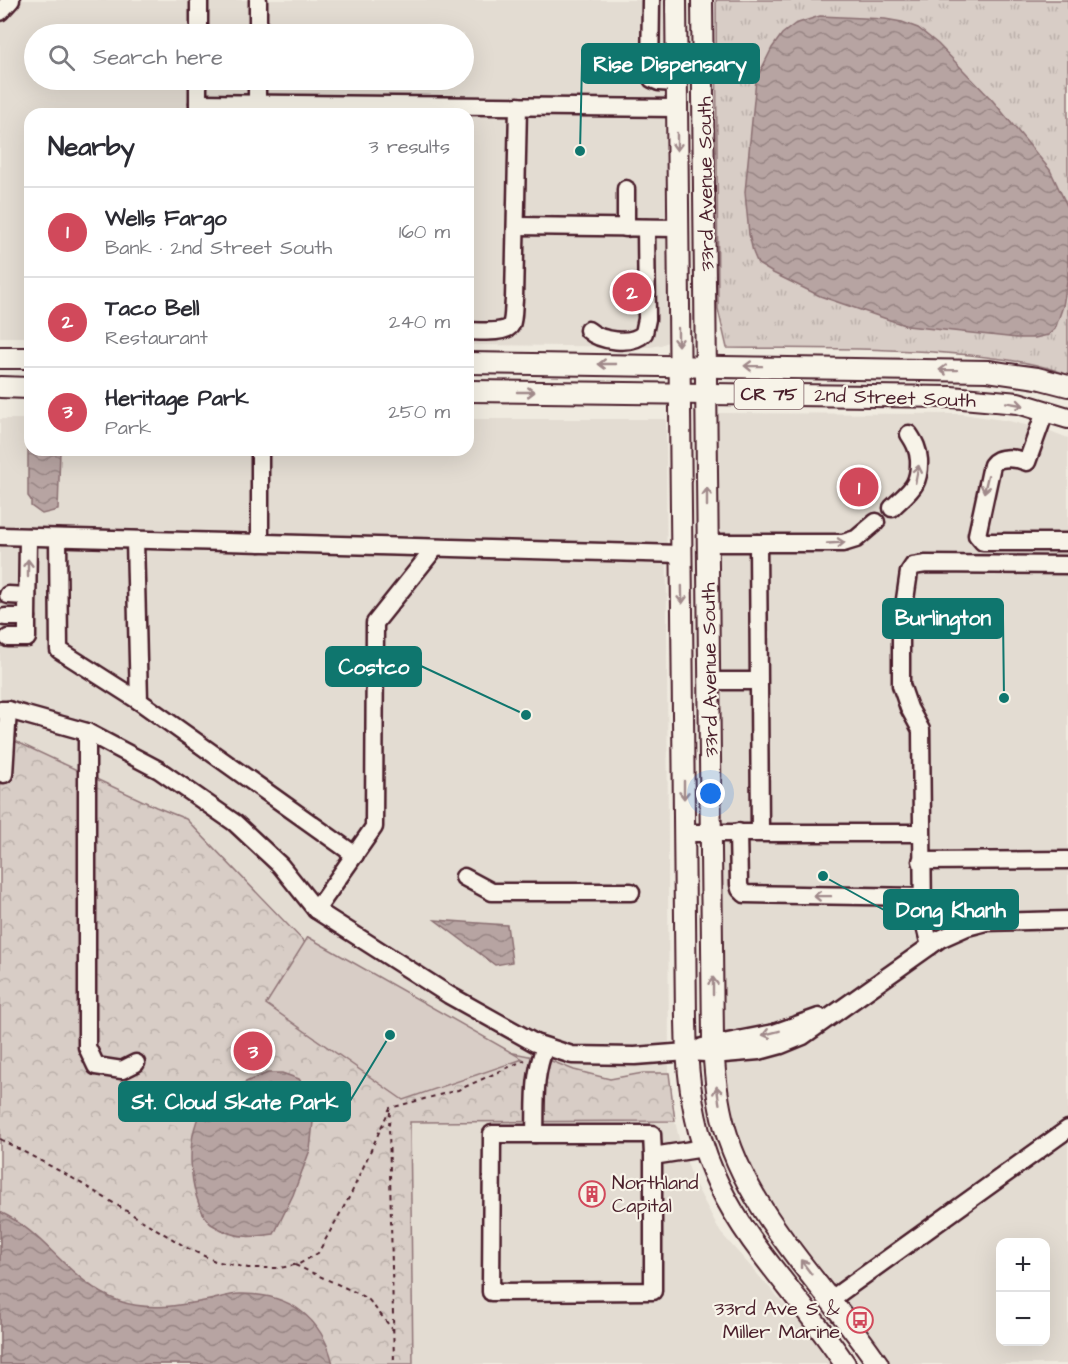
<!DOCTYPE html>
<html lang="en">
<head>
<meta charset="utf-8">
<style>
	:root { --surface:#fff; --page:#f7f7f7; --text:#2b2b33; --muted:#7c7c81; --line:#e1e1e2; --accent:#d1495b }
	body { margin:0; font-family:"Architects Daughter",sans-serif; background:var(--page); color:var(--text) }
	.controls { position:absolute; right:18px; bottom:18px; display:grid; overflow:hidden; border-radius:12px; box-shadow:0 6px 24px #0002 }
	.controls button { width:54px; height:54px; display:grid; place-items:center; padding:0; border:0; border-bottom:2px solid var(--line); background:var(--surface); color:var(--text); font:30px sans-serif }
	.you { position:absolute; left:711px; top:794px; width:21px; height:21px; margin:-15px; border:4px solid #fff; border-radius:50%; background:#1a73e8; box-shadow:0 0 0 9px #1a73e833 }
	.badge { display:grid; place-items:center; width:39px; height:39px; border-radius:50%; background:var(--accent); color:#fff; font-size:20px; font-weight:700 }
	.pin { position:absolute; translate:-50% -50%; border:3px solid #fff; box-shadow:0 2px 6px #0006 }
	.list { margin:0; padding:0; list-style:none }
	h2 { display:flex; justify-content:space-between; align-items:center; height:78px; margin:0; padding:0 24px; font-size:26px }
	h2 small { font-size:20px; font-weight:400; color:var(--muted) }
	.list li { display:grid; grid-template-columns:39px 1fr auto; gap:18px; align-items:center; box-sizing:border-box; height:90px; padding:0 24px; border-top:2px solid var(--line) }
	.list b { display:block; font-size:22px; white-space:nowrap }
	.list p { margin:0; font-size:20px; white-space:nowrap; color:var(--muted) }
	.list em { font-size:20px; font-style:normal; color:var(--muted) }
	.icon { flex:none; width:33px; height:33px; fill:none; stroke:currentColor; stroke-width:2; stroke-linecap:round; stroke-linejoin:round }
	.map { position:relative; flex:none; width:1068px; height:1364px; overflow:hidden }
	.search { position:absolute; background:var(--surface); box-shadow:0 6px 24px #0002; left:24px; top:24px; width:450px; height:66px; display:flex; align-items:center; gap:15px; box-sizing:border-box; padding:0 21px; border-radius:33px; color:var(--muted); font-size:22px }
	.panel { position:absolute; background:var(--surface); box-shadow:0 6px 24px #0002; left:24px; top:108px; width:450px; height:348px; border-radius:18px }
	.map>svg:first-child { display:block }
	.built { fill:#e3dcd2; fill-rule:evenodd }
	.grass { fill:url(#grass-tufts); stroke:#917678; stroke-width:1.5 }
	.park { fill:url(#park-crowns); stroke:#917678; stroke-width:1.5 }
	.pitch { fill:#d8cdc6; stroke:#917678; stroke-width:1.5 }
	.water { fill:url(#water-waves); stroke:#8b6f72; stroke-width:1.5 }
	.lines { fill:none; stroke-linecap:round; stroke-linejoin:round }
	.minor-casing { stroke:#4a1f2b; stroke-width:21 }
	.major-casing { stroke:#4a1f2b; stroke-width:24 }
	.path { stroke:#4a1f2b; stroke-width:2; stroke-dasharray:4.5 4.5; stroke-linecap:butt }
	.minor { stroke:#f7f3e8; stroke-width:16 }
	.major { stroke:#f7f3e8; stroke-width:20 }
	.oneway { stroke:#a0898a }
	.labels { text-anchor:middle; stroke-width:4.5; stroke-linejoin:round; paint-order:stroke }
	.shield { fill:#f7f3e8; stroke:#7e5f64; stroke-width:1.5 }
	.shield-label { font-size:18px; font-weight:bold; fill:#4a1f2b }
	.street-label { font-size:20px; fill:#4a1f2b; stroke:#f7f3e8 }
	.poi-label { font-size:20px; fill:#4a1f2b; stroke:#f7f3e8; text-anchor:start }
	.leader { fill:none; stroke:#0f766e; stroke-width:2 }
	.callout-dot { fill:#0f766e; stroke:#f7f3e8; stroke-width:2 }
	.callout { fill:#0f766e; stroke:#0f766e; stroke-width:2 }
	.callout-label { font-size:21px; text-anchor:middle; font-weight:bold; fill:#fff }
</style>
</head>
<body>
<div class="map">
<svg width="1068" height="1364" viewBox="0 0 1068 1364">
	<defs>
		<pattern id="grass-tufts" width="24" height="20" patternUnits="userSpaceOnUse" patternTransform="scale(1.5)"><rect width="24" height="20" fill="#d8cdc6"/><path d="M3 7l-1-3M5 7V3M7 7l1-3M15 17l-1-3M17 17v-4M19 17l1-3" fill="none" stroke="#bbb0aa"/></pattern>
		<pattern id="park-crowns" width="20" height="18" patternUnits="userSpaceOnUse" patternTransform="scale(1.5)"><rect width="20" height="18" fill="#d8cdc6"/><path d="M2 6a3 3 0 1 1 6 0M12 15a3 3 0 1 1 6 0" fill="none" stroke="#bbb0aa"/></pattern>
		<pattern id="water-waves" width="16" height="10" patternUnits="userSpaceOnUse" patternTransform="scale(1.5)"><rect width="16" height="10" fill="#b7a4a2"/><path d="M0 5q4-4 8 0t8 0" fill="none" stroke="#978584"/></pattern>
	</defs>
	<rect width="100%" height="100%" fill="#f0ebe0"/>
	<filter id="ink" filterUnits="userSpaceOnUse"><feTurbulence type="fractalNoise" baseFrequency=".0167" numOctaves="2"/><feDisplacementMap in="SourceGraphic" scale="12" xChannelSelector="R" yChannelSelector="G"/><feConvolveMatrix kernelMatrix="1 2 1 2 8 2 1 2 1" color-interpolation-filters="sRGB"/></filter>
	<g filter="url(#ink)">
		<g class="built">
			<path d="M0,0H663L668,342L661,345L650,347L468,345V114H30V337H0ZM34,34H464V80H34Z"/>
			<path d="M716,413L963,414L1009,421L1050,431L1068,438V1364H885L755,1183L731,1128L724,1091L722,1028ZM1000,1242H1046V1342H1000Z"/>
			<path d="M0,419H30V450H468V419H666L669,1073H643L610,1079L574,1070L549,1060L465,1043L334,973L186,819L156,807L0,734Z"/>
			<path d="M410,1121H675L680,1143L694,1182L721,1233L807,1330L831,1364H413Z"/>
		</g>
		<path class="grass" d="M716,0H1068V375C1037,362 1003,359 970,355C889,347 808,349 727,348L718,309Z"/>
		<path class="park" d="M0,734L156,807L186,819L334,973L464,1043L549,1060L574,1070L610,1079L643,1073H669L675,1121L410,1122L413,1364H0Z"/>
		<path class="pitch" d="M308,937L523,1059L403,1100L266,1004Z"/>
		<g class="water">
			<path d="M820,16L885,19L902,22L918,28L938,44L993,101L1050,170L1068,208V276L1063,306L1055,329L1048,335L1035,338H1017L907,326L820,296L773,273L758,264L753,252L749,234L745,192L756,80L772,48L782,34L795,24Z"/>
			<path d="M28,435L30,436V450L60,451L58,510L42,514L31,506V500L28,496Z"/>
			<path d="M435,920L507,925L512,962L495,965Z"/>
			<path d="M268,1073H282L299,1079L312,1098L313,1122L310,1150L293,1195L274,1234C254,1237 238,1239 220,1229C217,1227 211,1225 209,1222C188,1198 183,1128 207,1104C218,1093 252,1079 268,1073Z"/>
			<path d="M0,1212C46,1233 70,1283 119,1301C149,1312 183,1305 214,1299C222,1297 232,1294 240,1294C289,1293 322,1317 333,1364H0Z"/>
		</g>
		<g class="lines">
			<g class="minor-casing">
				<g id="minor">
					<path d="M651,0L650,75L652,79L659,82L677,83"/>
					<path d="M0,12L11,0"/>
					<path d="M199,34V0"/>
					<path d="M258,34V0"/>
					<path d="M198,103L677,108"/>
					<path d="M257,103V80"/>
					<path d="M198,114V80"/>
					<path d="M516,226L678,228"/>
					<path d="M626,228V189"/>
					<path d="M588,330C600,341 632,346 644,333L647,319L646,228"/>
					<path d="M468,331C477,331 507,334 511,325C514,318 513,307 514,300L518,106"/>
					<path d="M1045,412L1027,462C1017,458 999,455 992,465L977,535L983,542H1068"/>
					<path d="M260,450V543"/>
					<path d="M892,508C909,491 920,487 919,460C918,449 915,443 909,434"/>
					<path d="M0,536L681,554"/>
					<path d="M58,538L59,650L139,701"/>
					<path d="M135,540L139,701L355,855"/>
					<path d="M708,543H843L856,539L876,522"/>
					<path d="M758,543L760,832"/>
					<path d="M8,595L27,596"/>
					<path d="M5,617H27L28,537"/>
					<path d="M8,638H27V617"/>
					<path d="M709,681H758"/>
					<path d="M0,710H8L87,732L159,770L235,823L280,865L316,910L449,995L535,1043L572,1055L635,1056L687,1052L724,1054L759,1051L781,1045L803,1036L940,939L967,927L986,922L1068,920"/>
					<path d="M87,732V1047L96,1066L122,1070L136,1063"/>
					<path d="M4,774L8,710"/>
					<path d="M738,832L739,884L740,889L745,894L922,897"/>
					<path d="M684,833H921"/>
					<path d="M921,861L1068,860"/>
					<path d="M464,877L492,892H631"/>
					<path d="M316,910L374,827L375,623L435,548"/>
					<path d="M930,946L923,918L921,730L909,708L901,685V627L909,572L913,566L926,564L1068,565"/>
					<path d="M702,1047L774,1033L819,1017"/>
					<path d="M535,1134C536,1102 533,1077 545,1047"/>
					<path d="M653,1156L652,1134H492L491,1292L653,1291V1156L704,1148"/>
					<path d="M830,1300L1068,1129"/>
				</g>
			</g>
			<g class="major-casing">
				<g id="major">
					<path d="M676,0L686,1020C687,1115 704,1178 762,1254C790,1291 820,1326 845,1364"/>
					<path d="M702,0L713,1040C714,1066 716,1092 722,1117C744,1212 826,1286 878,1364"/>
					<path d="M0,358H30"/>
					<path d="M468,363L988,371L1037,378L1068,386"/>
					<path d="M0,387L30,388"/>
					<path d="M468,391L951,397L1018,403L1068,418"/>
				</g>
			</g>
			<g class="path">
				<path d="M390,1112L389,1125L394,1364"/>
				<path d="M0,1139L69,1176L189,1249L215,1261L248,1268H280L299,1264L318,1253L351,1194L390,1108L458,1090L525,1060"/>
				<path d="M295,1265L357,1293L369,1300L393,1330"/>
			</g>
			<use href="#minor" class="minor"/>
			<use href="#major" class="major"/>
		</g>
		<defs><path id="oneway-shaft" d="M-6 0H5M1.5-3L5.5 0L1.5 3" fill="none" stroke-width="1.6" stroke-linecap="round" stroke-linejoin="round" transform="scale(1.5)"/></defs>
		<g class="oneway">
			<use href="#oneway-shaft" transform="translate(677 142) rotate(90)"/>
			<use href="#oneway-shaft" transform="translate(678 337) rotate(90)"/>
			<use href="#oneway-shaft" transform="translate(607 364) rotate(-180)"/>
			<use href="#oneway-shaft" transform="translate(753 366) rotate(-179)"/>
			<use href="#oneway-shaft" transform="translate(948 370) rotate(-179)"/>
			<use href="#oneway-shaft" transform="translate(526 392)"/>
			<use href="#oneway-shaft" transform="translate(1015 404) rotate(10)"/>
			<use href="#oneway-shaft" transform="translate(917 474) rotate(-79)"/>
			<use href="#oneway-shaft" transform="translate(986 484) rotate(103)"/>
			<use href="#oneway-shaft" transform="translate(707 497) rotate(-90)"/>
			<use href="#oneway-shaft" transform="translate(836 543) rotate(-3)"/>
			<use href="#oneway-shaft" transform="translate(28 568) rotate(-90)"/>
			<use href="#oneway-shaft" transform="translate(682 595) rotate(89)"/>
			<use href="#oneway-shaft" transform="translate(684 790) rotate(90)"/>
			<use href="#oneway-shaft" transform="translate(822 896) rotate(-179)"/>
			<use href="#oneway-shaft" transform="translate(713 986) rotate(-90)"/>
			<use href="#oneway-shaft" transform="translate(771 1033) rotate(166)"/>
			<use href="#oneway-shaft" transform="translate(718 1095) rotate(-99)"/>
			<use href="#oneway-shaft" transform="translate(806 1267) rotate(-127)"/>
		</g>
	</g>
	<defs>
		<g id="building-ring" transform="scale(1.35)"><circle r="9.5" fill="#f7f3e8" stroke="#d1495b" stroke-width="1.5"/><path d="M-4-6H4V6H1V3H-1V6H-4ZM-2.5-4.3h1.7v1.8h-1.7ZM.8-4.3h1.7v1.8H.8ZM-2.5-1h1.7V.8h-1.7ZM.8-1h1.7V.8H.8Z" fill="#d1495b"/></g>
		<g id="bus-ring" transform="scale(1.35)"><circle r="9.5" fill="#f7f3e8" stroke="#d1495b" stroke-width="1.5"/><path d="M-5-6H5V4H4V6H2V4H-2V6H-4V4H-5ZM-3.5-4V0h7V-4ZM-3.5 1.2v1.5H-2V1.2ZM2 1.2v1.5H3.5V1.2Z" fill="#d1495b"/></g>
	</defs>
	<g fill-rule="evenodd">
		<use href="#building-ring" x="592" y="1194"/>
		<use href="#bus-ring" x="860" y="1320"/>
	</g>
	<g class="labels">
		<rect class="shield" x="734.5" y="379" width="69" height="30" rx="4.5"/>
		<g class="shield-label">
			<text x="769" y="400">CR 75</text>
		</g>
		<g class="street-label">
			<text transform="translate(705 184) rotate(-91)" y="7">33rd Avenue South</text>
			<text transform="translate(895 397) rotate(2)" y="7">2nd Street South</text>
			<text transform="translate(709 670) rotate(-91)" y="7">33rd Avenue South</text>
		</g>
		<g class="poi-label">
			<text x="612" y="1189">Northland<tspan x="612" dy="23">Capital</tspan></text>
			<text x="840" y="1315" text-anchor="end">33rd Ave S &amp;<tspan x="840" dy="23">Miller Marine</tspan></text>
		</g>
	</g>
	<path class="leader" d="M580 151L582 63M1004 698L1003 618M526 715L421 666M823 876L884 910M390 1035L350 1101"/>
	<g class="callout-dot">
		<circle cx="580" cy="151" r="6"/>
		<circle cx="1004" cy="698" r="6"/>
		<circle cx="526" cy="715" r="6"/>
		<circle cx="823" cy="876" r="6"/>
		<circle cx="390" cy="1035" r="6"/>
	</g>
	<g class="callout">
		<rect x="582" y="44" width="177" height="39" rx="6"/>
		<rect x="883" y="599" width="120" height="39" rx="6"/>
		<rect x="326" y="647" width="95" height="39" rx="6"/>
		<rect x="884" y="890" width="134" height="39" rx="6"/>
		<rect x="119" y="1082" width="231" height="39" rx="6"/>
	</g>
	<g class="callout-label">
		<text x="670" y="71">Rise Dispensary</text>
		<text x="943" y="625">Burlington</text>
		<text x="374" y="674">Costco</text>
		<text x="951" y="917">Dong Khanh</text>
		<text x="235" y="1109">St. Cloud Skate Park</text>
	</g>
</svg>
<div class="controls">
<button>+</button>
<button>−</button>
</div>
<div class="you"></div>
<div class="pin badge" style="left:859px;top:487px">1</div>
<div class="pin badge" style="left:632px;top:292px">2</div>
<div class="pin badge" style="left:253px;top:1051px">3</div>
<div class="search"><svg class="icon" aria-label="search" viewBox="0 0 24 24"><circle cx="10" cy="10" r="6"/><path d="M15 15l6 6"/></svg>Search here</div>
<section class="panel">
<h2>Nearby<small>3 results</small></h2>
<ul class="list">
<li><span class="badge">1</span><div><b>Wells Fargo</b><p>Bank · 2nd Street South</p></div><em>160 m</em></li>
<li><span class="badge">2</span><div><b>Taco Bell</b><p>Restaurant</p></div><em>240 m</em></li>
<li><span class="badge">3</span><div><b>Heritage Park</b><p>Park</p></div><em>250 m</em></li>
</ul>
</section>
</div>
</body>
</html>
